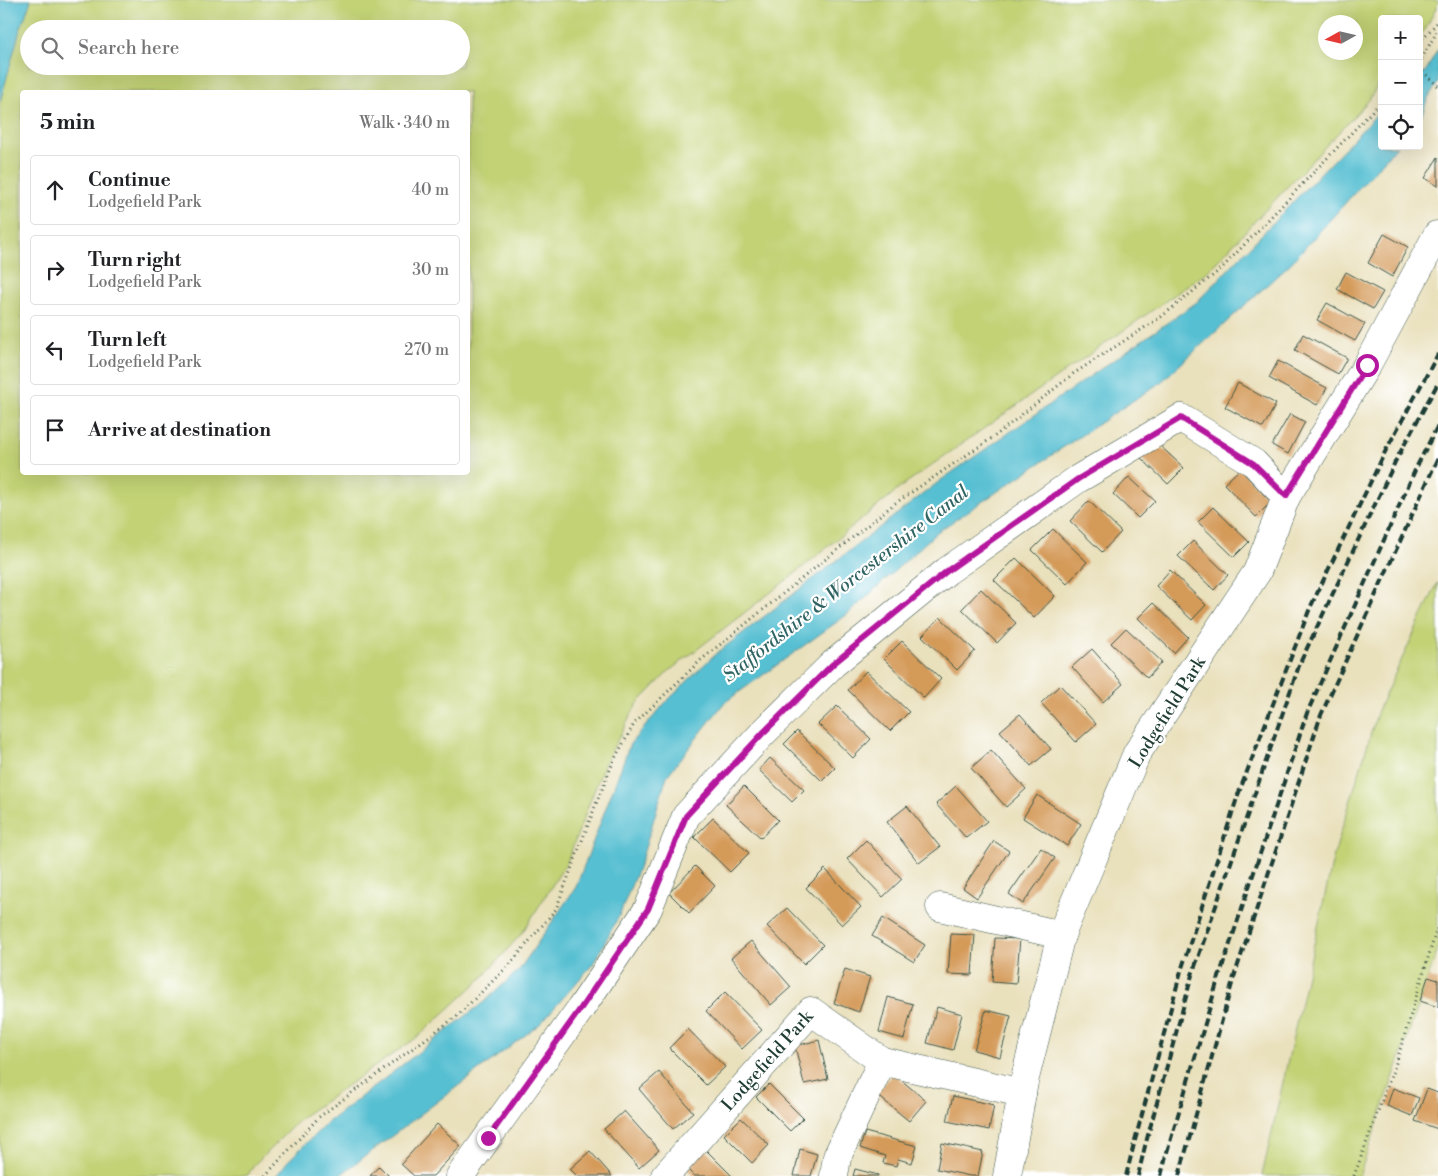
<!DOCTYPE html>
<html lang="en">
<head>
<meta charset="utf-8">
<style>
	:root { --surface:#fff; --page:#f6f6f6; --text:#202124; --muted:#757577; --line:#e0e0e0 }
	body { margin:0; font-family:"Libre Bodoni",serif; background:var(--page); color:var(--text) }
	.controls { position:absolute; right:15px; top:15px; display:grid; overflow:hidden; border-radius:5px; box-shadow:0 5px 20px #0002 }
	.controls button { width:45px; height:45px; display:grid; place-items:center; padding:0; border:0; border-bottom:1px solid var(--line); background:var(--surface); color:var(--text); font:25px sans-serif }
	.compass { position:absolute; left:1318px; top:15px; width:45px; height:45px; border-radius:50%; background:var(--surface); box-shadow:0 5px 20px #0002; rotate:262deg }
	.stop { position:absolute; width:15px; height:15px; margin:-11px; border:4px solid #b5179e; border-radius:50%; background:#fff }
	.stop.end { background:#b5179e; border-color:#fff; box-shadow:0 1px 5px #0008 }
	.list { margin:0; padding:0; list-style:none }
	h2 { display:flex; justify-content:space-between; align-items:center; height:65px; margin:0; padding:0 20px; font-size:21px }
	h2 small { font-size:16px; font-weight:400; color:var(--muted) }
	.list li { display:grid; grid-template-columns:32px 1fr auto; gap:15px; align-items:center; box-sizing:border-box; height:70px; margin:0 10px 10px; padding:0 10px; border:1px solid var(--line); border-radius:5px }
	.list b { display:block; font-size:19px; white-space:nowrap }
	.list p { margin:0; font-size:16px; white-space:nowrap; color:var(--muted) }
	.list em { font-size:16px; font-style:normal; color:var(--muted) }
	.icon { flex:none; width:28px; height:28px; fill:none; stroke:currentColor; stroke-width:2; stroke-linecap:round; stroke-linejoin:round }
	.map { position:relative; flex:none; width:1438px; height:1176px; overflow:hidden }
	.search { position:absolute; background:var(--surface); box-shadow:0 5px 20px #0002; left:20px; top:20px; width:450px; height:55px; display:flex; align-items:center; gap:12px; box-sizing:border-box; padding:0 18px; border-radius:28px; color:var(--muted); font-size:19px }
	.panel { position:absolute; background:var(--surface); box-shadow:0 5px 20px #0002; left:20px; top:90px; width:450px; height:385px; border-radius:5px }
	.map>svg:first-child { display:block }
	.green { fill:#c2d275; stroke:#708854; fill-rule:evenodd }
	.water { fill:#56bfd2; stroke:#3a7e83 }
	.building { fill:#d49a59 }
	.lines { fill:none; stroke-linecap:round; stroke-linejoin:round }
	.minor-casing { stroke:#3d5548; stroke-width:29 }
	.path { stroke:#3d5548; stroke-width:3; stroke-dasharray:1 4; stroke-linecap:butt }
	.minor { stroke:#fff; stroke-width:28 }
	.rail { stroke:#1f3d34; stroke-width:4; stroke-dasharray:8 4; stroke-linecap:butt }
	.route { stroke:#b5179e; stroke-width:6 }
	.labels { text-anchor:middle; stroke-width:4.5; stroke-linejoin:round; paint-order:stroke }
	.street-label { font-size:18px; fill:#1f3d34; stroke:#fff }
	.water-label { font-size:19px; font-style:italic; fill:#306463; stroke:#fff }
</style>
</head>
<body>
<div class="map">
<svg width="1438" height="1176" viewBox="0 0 1438 1176">
	<rect width="100%" height="100%" fill="#fff"/>
	<filter id="ink" filterUnits="userSpaceOnUse"><feTurbulence type="fractalNoise" baseFrequency=".02" numOctaves="2"/><feDisplacementMap in="SourceGraphic" scale="10" xChannelSelector="R" yChannelSelector="G"/><feConvolveMatrix kernelMatrix="1 2 1 2 8 2 1 2 1" color-interpolation-filters="sRGB"/></filter>
	<filter id="wash" filterUnits="userSpaceOnUse"><feTurbulence type="fractalNoise" baseFrequency=".0096" numOctaves="4" result="noise"/><feDisplacementMap in="SourceGraphic" scale="20" xChannelSelector="R" yChannelSelector="G"/><feGaussianBlur stdDeviation="1.12" result="paint"/><feColorMatrix in="noise" values="0 0 0 0 0 0 0 0 0 0 0 0 0 0 0 0 0 1.4 0 .05"/><feComposite in="paint" operator="in"/></filter>
	<g filter="url(#wash)">
		<rect width="100%" height="100%" fill="#e9e0bc"/>
		<g class="green">
			<path d="M31,0H1438V4L1425,30L1419,36V19H1382V78L1369,100L1207,272L906,483L788,579L669,671L637,704L604,765L567,862L522,933L483,977L419,1036L302,1117L255,1164L247,1176H0V102L19,33ZM1326,22H1356V52H1326ZM29,29H461V66H29ZM22,92H468V472H22Z"/>
			<path d="M1438,582V949L1359,1176H1262L1334,855L1378,710Z"/>
		</g>
		<g class="water">
			<path d="M0,0H31L19,33L0,102Z"/>
			<path d="M1438,49V83L1428,98L1419,122V77L1427,69Z"/>
			<path d="M1382,109V146H1397L1290,264L1161,382L937,532L848,614L724,703L667,776L641,861L620,914L593,964L540,1024L339,1176H276L288,1161L328,1122L484,1002L519,970L576,887L630,744L666,702L713,656L941,480L1197,302Z"/>
		</g>
		<g id="blocks">
			<g class="building">
				<path d="M1438,157V186L1425,178Z"/>
				<path d="M1384,234L1408,247L1392,277L1368,263Z"/>
				<path d="M1346,272L1383,292L1373,309L1337,289Z"/>
				<path d="M1327,303L1365,324L1355,341L1317,320Z"/>
				<path d="M1303,334L1347,358L1338,374L1295,350Z"/>
				<path d="M1278,361L1327,388L1317,405L1269,378Z"/>
				<path d="M1238,383L1276,404L1263,428L1225,407Z"/>
				<path d="M1290,414L1305,422L1288,454L1272,445Z"/>
				<path d="M1156,442L1184,468L1168,484L1141,458Z"/>
				<path d="M1240,469L1271,502L1256,517L1224,484Z"/>
				<path d="M1129,477L1155,501L1138,518L1113,494Z"/>
				<path d="M1089,501L1121,532L1102,552L1070,521Z"/>
				<path d="M1213,507L1249,542L1234,557L1198,522Z"/>
				<path d="M1053,529L1087,562L1067,584L1032,550Z"/>
				<path d="M1193,541L1228,575L1214,590L1178,556Z"/>
				<path d="M1016,558L1055,596L1034,618L994,580Z"/>
				<path d="M1170,570L1206,605L1192,620L1156,586Z"/>
				<path d="M981,589L1016,623L997,643L962,609Z"/>
				<path d="M1153,603L1188,637L1174,653L1138,618Z"/>
				<path d="M940,617L975,651L957,670L922,636Z"/>
				<path d="M1126,628L1162,662L1147,678L1111,643Z"/>
				<path d="M902,641L941,679L924,698L884,659Z"/>
				<path d="M1092,649L1123,684L1103,702L1072,667Z"/>
				<path d="M866,671L909,712L890,731L848,690Z"/>
				<path d="M1060,685L1096,724L1076,742L1041,703Z"/>
				<path d="M837,706L871,739L853,758L818,724Z"/>
				<path d="M1020,714L1051,749L1031,766L1000,731Z"/>
				<path d="M797,731L835,768L822,781L784,744Z"/>
				<path d="M991,750L1026,789L1006,807L971,768Z"/>
				<path d="M770,758L804,790L792,802L759,770Z"/>
				<path d="M744,786L778,820L761,838L726,805Z"/>
				<path d="M956,786L987,821L966,838L936,804Z"/>
				<path d="M1037,795L1081,824L1067,846L1023,818Z"/>
				<path d="M907,806L940,847L919,863L887,822Z"/>
				<path d="M713,818L749,853L730,872L694,837Z"/>
				<path d="M866,840L902,879L883,897L847,859Z"/>
				<path d="M994,841L1009,851L977,898L963,888Z"/>
				<path d="M1041,848L1055,858L1023,904L1009,894Z"/>
				<path d="M695,866L715,886L689,913L669,893Z"/>
				<path d="M825,869L861,907L842,925L806,888Z"/>
				<path d="M787,908L823,945L804,964L767,926Z"/>
				<path d="M883,918L925,945L914,962L872,936Z"/>
				<path d="M951,934L975,935L972,975L948,974Z"/>
				<path d="M995,938L1020,939L1016,984L992,982Z"/>
				<path d="M751,941L791,987L771,1005L731,958Z"/>
				<path d="M845,969L870,977L859,1012L834,1003Z"/>
				<path d="M1428,977L1438,980V1007L1420,1001Z"/>
				<path d="M725,992L762,1030L742,1049L706,1011Z"/>
				<path d="M888,997L913,1004L904,1039L879,1032Z"/>
				<path d="M937,1007L962,1014L953,1050L927,1043Z"/>
				<path d="M986,1010L1011,1016L1000,1057L974,1050Z"/>
				<path d="M688,1029L725,1067L706,1085L669,1048Z"/>
				<path d="M819,1040L828,1079L804,1084L795,1046Z"/>
				<path d="M659,1072L693,1112L673,1129L639,1089Z"/>
				<path d="M893,1073L926,1101L909,1121L876,1094Z"/>
				<path d="M769,1084L803,1118L790,1131L756,1097Z"/>
				<path d="M1393,1088L1419,1098L1412,1116L1387,1106Z"/>
				<path d="M1427,1089L1438,1093V1129L1415,1121Z"/>
				<path d="M953,1096L994,1105L989,1130L947,1121Z"/>
				<path d="M624,1111L659,1150L639,1168L604,1129Z"/>
				<path d="M741,1118L769,1145L752,1163L724,1135Z"/>
				<path d="M437,1124L461,1146L433,1176H414L401,1164Z"/>
				<path d="M865,1132L917,1146L912,1163L898,1159L896,1166L883,1163L885,1156L860,1148Z"/>
				<path d="M942,1143L983,1152L978,1176H970L937,1169Z"/>
				<path d="M800,1149L817,1154L811,1176H794Z"/>
				<path d="M706,1150L732,1176H694L687,1169Z"/>
				<path d="M590,1151L612,1176H577L570,1169Z"/>
				<path d="M379,1166L389,1176H370Z"/>
				<path d="M855,1169L878,1175V1176H853Z"/>
			</g>
		</g>
	</g>
	<g filter="url(#ink)">
		<use href="#blocks" fill-opacity="0" stroke="#3d5548" stroke-width="1"/>
		<g class="lines">
			<g class="minor-casing">
				<g id="minor">
					<path d="M1286,497L1367,365L1437,235"/>
					<path d="M940,907L1061,935"/>
					<path d="M882,1061L1022,1093"/>
					<path d="M460,1176L581,1008L648,909L686,816L763,733L833,664L947,571L1078,479L1181,418L1254,463L1286,497L1257,572L1137,753L1061,935L1024,1082L1007,1176"/>
					<path id="s1" d="M665,1176L811,1011L882,1061L837,1157L834,1176"/>
				</g>
			</g>
			<g class="path">
				<path d="M1419,42L1438,22"/>
				<path d="M1419,63L1438,30"/>
				<path d="M1419,68L1438,86"/>
				<path d="M265,1176L319,1117L457,1016L511,963L556,909L596,804L614,760L634,724L701,660L894,504L995,436L1073,374L1161,317L1221,269L1379,104L1382,98"/>
				<path d="M1354,1176L1397,1060L1438,925"/>
			</g>
			<use href="#minor" class="minor"/>
			<g class="rail">
				<path d="M1126,1176L1134,1144L1181,971L1238,795L1310,608L1385,452L1438,354"/>
				<path d="M1138,1176L1145,1146L1192,975L1300,663L1396,460L1438,383"/>
				<path d="M1161,1176L1167,1152L1217,983L1307,713L1416,468L1438,425"/>
				<path d="M1179,1176L1233,980L1321,715L1438,458"/>
			</g>
		</g>
	</g>
	<g class="lines" filter="url(#ink)">
		<path class="route" d="M488,1138L581,1008L648,909L686,816L763,733L833,664L947,571L1078,479L1181,418L1254,464L1286,496L1367,365"/>
	</g>
	<g class="labels">
		<g class="street-label">
			<text transform="translate(1167 712) rotate(-58)" y="6">Lodgefield Park</text>
			<text dy="6" stroke="none"><textPath href="#s1" startOffset="154">Lodgefield Park</textPath></text>
		</g>
		<g class="water-label">
			<text transform="translate(845 583) rotate(-38)" y="7">Staffordshire &amp; Worcestershire Canal</text>
		</g>
	</g>
</svg>
<div class="controls">
<button>+</button>
<button>−</button>
<button><svg class="icon" aria-label="locate" viewBox="0 0 24 24"><circle cx="12" cy="12" r="6"/><path d="M12 2v4M12 18v4M2 12h4M18 12h4"/></svg></button>
</div>
<svg class="compass" viewBox="-18 -18 36 36"><path d="M0-13l5 13h-10z" fill="#e53935"/><path d="M0 13l5-13h-10z" fill="#757577"/></svg>
<div class="stop" style="left:1367px;top:365px"></div>
<div class="stop end" style="left:488px;top:1138px"></div>
<div class="search"><svg class="icon" aria-label="search" viewBox="0 0 24 24"><circle cx="10" cy="10" r="6"/><path d="M15 15l6 6"/></svg>Search here</div>
<section class="panel">
<h2>5 min<small>Walk · 340 m</small></h2>
<ul class="list">
<li><svg class="icon" aria-label="ahead" viewBox="0 0 24 24"><path d="M12 20V5M6 11l6-6 6 6"/></svg><div><b>Continue</b><p>Lodgefield Park</p></div><em>40 m</em></li>
<li><svg class="icon" aria-label="right" viewBox="0 0 24 24"><path d="M7 20v-9h11M14 6l5 5-5 5"/></svg><div><b>Turn right</b><p>Lodgefield Park</p></div><em>30 m</em></li>
<li><svg class="icon" aria-label="left" viewBox="0 0 24 24"><path d="M17 20v-9H6M10 6l-5 5 5 5"/></svg><div><b>Turn left</b><p>Lodgefield Park</p></div><em>270 m</em></li>
<li><svg class="icon" aria-label="arrive" viewBox="0 0 24 24"><path d="M6 21V4h12l-3 4 3 4H6"/></svg><div><b>Arrive at destination</b></div></li>
</ul>
</section>
</div>
</body>
</html>
